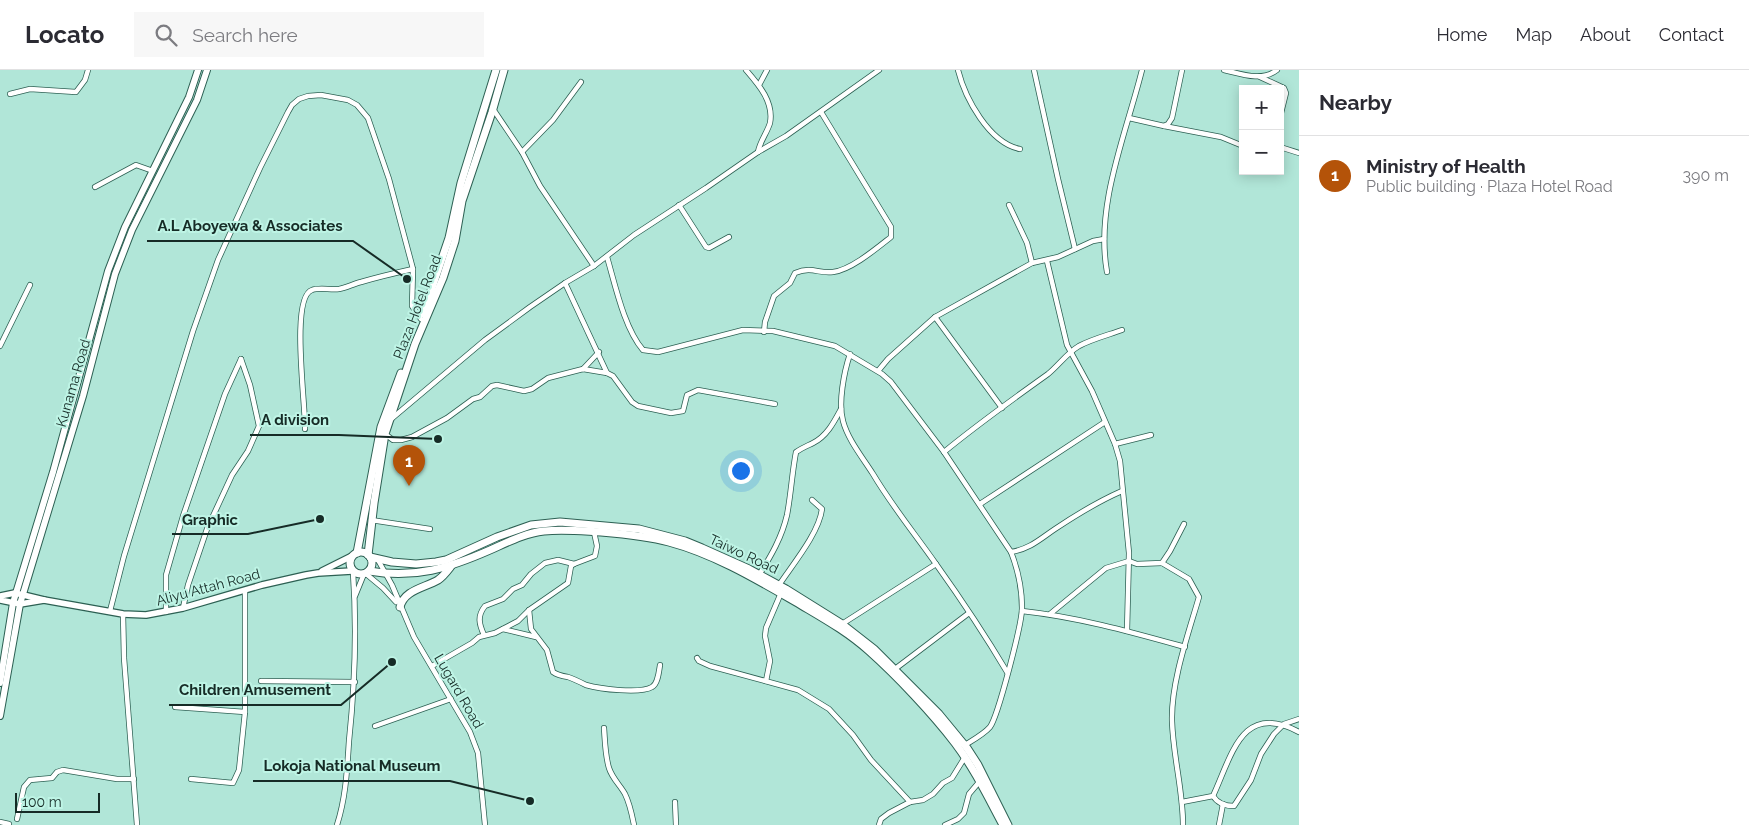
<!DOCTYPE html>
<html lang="en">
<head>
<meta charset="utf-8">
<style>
	:root { --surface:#fff; --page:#f7f7f7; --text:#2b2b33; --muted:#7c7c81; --line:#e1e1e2; --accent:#b45309 }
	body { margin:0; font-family:Raleway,sans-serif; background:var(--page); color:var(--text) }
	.controls { position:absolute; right:15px; top:15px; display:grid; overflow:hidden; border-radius:0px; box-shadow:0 2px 12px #0003 }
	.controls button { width:45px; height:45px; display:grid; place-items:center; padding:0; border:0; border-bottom:1px solid var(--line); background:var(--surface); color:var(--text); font:25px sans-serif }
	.scale { position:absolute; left:15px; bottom:12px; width:85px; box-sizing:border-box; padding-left:5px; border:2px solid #162b26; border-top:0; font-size:14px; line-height:18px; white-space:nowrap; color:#162b26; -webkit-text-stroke:4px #bef4e5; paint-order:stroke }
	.you { position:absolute; left:740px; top:400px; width:18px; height:18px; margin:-12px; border:4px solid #fff; border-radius:50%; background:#1a73e8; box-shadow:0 0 0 8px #1a73e833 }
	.badge { display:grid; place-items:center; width:32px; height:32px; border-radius:50%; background:var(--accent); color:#fff; font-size:16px; font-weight:700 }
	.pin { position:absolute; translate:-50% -41px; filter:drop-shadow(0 1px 2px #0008) }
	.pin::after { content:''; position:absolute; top:26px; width:18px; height:15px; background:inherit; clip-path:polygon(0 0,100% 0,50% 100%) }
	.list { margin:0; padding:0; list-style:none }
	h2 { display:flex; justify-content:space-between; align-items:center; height:65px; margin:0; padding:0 20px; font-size:21px }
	h2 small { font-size:16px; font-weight:400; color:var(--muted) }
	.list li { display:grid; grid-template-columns:32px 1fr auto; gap:15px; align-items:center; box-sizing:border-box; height:80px; padding:0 20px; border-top:1px solid var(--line) }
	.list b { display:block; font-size:19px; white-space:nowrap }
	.list p { margin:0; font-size:16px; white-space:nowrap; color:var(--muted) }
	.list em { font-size:16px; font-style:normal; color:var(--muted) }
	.icon { flex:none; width:28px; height:28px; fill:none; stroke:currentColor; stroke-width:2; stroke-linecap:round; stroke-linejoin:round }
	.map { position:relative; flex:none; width:1299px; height:755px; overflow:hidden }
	header { display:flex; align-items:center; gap:30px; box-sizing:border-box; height:70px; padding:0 25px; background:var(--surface); border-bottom:1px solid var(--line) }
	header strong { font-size:24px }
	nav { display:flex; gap:28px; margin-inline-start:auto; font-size:18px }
	.search { width:350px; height:45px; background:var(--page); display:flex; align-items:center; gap:12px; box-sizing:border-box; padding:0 18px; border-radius:0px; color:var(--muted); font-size:19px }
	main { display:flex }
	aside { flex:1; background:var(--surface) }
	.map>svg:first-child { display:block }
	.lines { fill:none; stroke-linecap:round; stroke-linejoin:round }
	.minor-casing { stroke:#2d6053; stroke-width:6 }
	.tertiary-casing { stroke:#2d6053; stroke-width:8 }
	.secondary-casing { stroke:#2d6053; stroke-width:8 }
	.primary-casing { stroke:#2d6053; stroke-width:9 }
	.minor { stroke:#fff; stroke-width:4.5 }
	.tertiary { stroke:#fff; stroke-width:5.5 }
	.secondary { stroke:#fff; stroke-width:6 }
	.primary { stroke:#fff; stroke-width:7 }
	.labels { text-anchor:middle; stroke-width:4; stroke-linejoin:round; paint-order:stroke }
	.street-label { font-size:14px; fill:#162b26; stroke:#bef4e5 }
	.leader { fill:none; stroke:#162b26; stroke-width:2 }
	.callout-dot { fill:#162b26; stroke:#bef4e5; stroke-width:2 }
	.callout-label { font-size:15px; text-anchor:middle; font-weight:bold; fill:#162b26; stroke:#bef4e5; stroke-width:4; stroke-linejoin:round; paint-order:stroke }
</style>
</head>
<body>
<header>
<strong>Locato</strong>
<div class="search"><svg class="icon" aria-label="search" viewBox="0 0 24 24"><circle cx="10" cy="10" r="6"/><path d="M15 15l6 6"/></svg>Search here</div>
<nav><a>Home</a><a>Map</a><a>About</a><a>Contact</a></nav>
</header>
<main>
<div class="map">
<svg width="1299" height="755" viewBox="0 0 1299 755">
	<rect width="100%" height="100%" fill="#b1e6d8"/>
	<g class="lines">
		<g class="minor-casing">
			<g id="minor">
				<path d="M746,0C759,15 774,32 770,53C767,63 760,71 758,82"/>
				<path d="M958,0C965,28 989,73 1020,79"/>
				<path d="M1034,0L1058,109L1075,179"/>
				<path d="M1224,0C1241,4 1262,12 1277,0"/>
				<path d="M1260,7L1284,18L1286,23L1280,47"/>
				<path d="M759,15L767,0"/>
				<path d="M10,24L30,19L76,22L85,10L88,0"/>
				<path d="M493,39L522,82L540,116L594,196"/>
				<path d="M1129,48L1164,56L1168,54L1172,48L1182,0"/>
				<path d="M1164,56L1221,67L1243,76"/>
				<path d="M1280,77L1299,83"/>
				<path d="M522,82L553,50L581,12"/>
				<path d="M95,117L136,95L153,101"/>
				<path d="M679,135L706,177L709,178L729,167"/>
				<path d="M1009,135L1027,173L1032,193"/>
				<path d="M607,187C615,214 624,258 643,280L658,282L743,260L773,261L835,276L882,304L891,312L944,382L1011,482C1018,500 1022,518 1022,538C1022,554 998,646 990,657C984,664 973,670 965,675"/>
				<path d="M1047,191L1067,275L1092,321L1115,374L1120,391L1129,483L1127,561"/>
				<path d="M1107,202C1095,135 1126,64 1142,0"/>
				<path d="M565,213L607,303"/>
				<path d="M935,247L1002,338"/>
				<path d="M764,262L765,252L774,226L790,213L795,203C813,196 818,204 833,202C851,200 877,178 891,167V157L821,42"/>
				<path d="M0,276L30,215"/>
				<path d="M850,284C844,302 838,333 843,351C848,370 863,388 873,404C892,436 915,464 936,494C961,529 985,565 1007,602"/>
				<path d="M583,299L599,282"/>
				<path d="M878,301L888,289L935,247L1032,193L1058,187L1093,171L1104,169"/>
				<path d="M390,350L485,270L530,237L565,213L594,196L634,165L706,118L758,82L786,66L879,0"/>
				<path d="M305,359C306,337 290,227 312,220C319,217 330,220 339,219C346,218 353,214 361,212C378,207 395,203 413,199"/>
				<path d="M385,364L393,370H401L412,367L447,348L473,329L480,327L492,316L497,315L524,321L532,319L548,308L583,299L607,303L613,306L632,332L638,336L671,343L683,341L687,325L698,320L775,334"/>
				<path d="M1115,374L1151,365"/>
				<path d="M944,382C978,354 1013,329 1048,304C1059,295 1067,283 1079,276C1092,269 1108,265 1122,260"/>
				<path d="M980,434L1105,352"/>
				<path d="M371,450L430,459"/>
				<path d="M1011,482C1030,479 1040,469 1055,459C1076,445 1099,431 1122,421"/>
				<path d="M378,490L392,515L414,567L470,662L478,683L485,755"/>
				<path d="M365,503L383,518L396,532"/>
				<path d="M759,505C771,486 782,467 787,445C791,424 792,403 796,382C802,378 807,376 813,373C827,366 834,352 841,339"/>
				<path d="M779,515C793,494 819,463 822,439L812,430"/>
				<path d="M355,526L364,504"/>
				<path d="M183,538L188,515L207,459L232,405L248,381L259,356L250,315L241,289"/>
				<path d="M529,540L531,559L547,580L553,602C557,605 562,606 568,607C574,609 580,612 586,615C600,619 640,624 652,617C658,614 659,601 660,595"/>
				<path d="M110,541L124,486L193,261L218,190L260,98L288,42L292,35L299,29L308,26L321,25L348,30L357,35L368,48L389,109L413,199L412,236L421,249"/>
				<path d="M1022,541C1078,547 1131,562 1185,577"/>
				<path d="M166,542V505L183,446L225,324L241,289"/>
				<path d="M123,544L124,588L137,755"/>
				<path d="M1050,544L1106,498L1129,491L1137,494L1162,493"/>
				<path d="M842,554L936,494"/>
				<path d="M503,559L536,567"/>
				<path d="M484,565C479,554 477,546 485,536L503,529L513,519L522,515L531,504L545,493L558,490L574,494L595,486L597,476L594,462"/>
				<path d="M697,588L699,591L710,596L798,620L829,639L853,665L871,690L910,732"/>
				<path d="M432,596L472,573L479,567L495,563L518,551L529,540L568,513L571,496L574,494"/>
				<path d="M895,599L969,543"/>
				<path d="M261,611L355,612"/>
				<path d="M766,611L770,591L765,566L766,558L781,523"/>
				<path d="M175,637L245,642"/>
				<path d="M375,656L451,629"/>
				<path d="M604,658C605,671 605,685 609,698C612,708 620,715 625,724C630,734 632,745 634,755"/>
				<path d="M191,709L233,713L239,700L245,642V521"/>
				<path d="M1213,726C1218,734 1225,736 1234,736L1251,710L1261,684L1274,664L1284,654L1299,649"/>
				<path d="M675,732L676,755"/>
				<path d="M1182,732L1213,726C1232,685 1242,631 1299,662"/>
				<path d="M17,749L24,717L30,710L52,708L57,702L63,700L117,709H134"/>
				<path d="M0,752L9,754"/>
				<path d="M337,755C346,727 347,700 349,671C355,614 357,559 353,502"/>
				<path d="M879,755L881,749L889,743L910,732L923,730L933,724L943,713L952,708L965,687"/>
				<path d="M945,755L958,749L964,743L969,724L980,711"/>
				<path d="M1183,755C1183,720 1173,686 1172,651C1171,612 1188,565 1199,527L1189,509L1162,493L1170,481L1184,454"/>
				<path d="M1219,755L1223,734"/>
			</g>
		</g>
		<g class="tertiary-casing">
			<g id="tertiary">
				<path d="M322,501L352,486"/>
				<path d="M0,526L15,523L44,530L20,534L0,530"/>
				<path d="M44,530L123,544L146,545L183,538L262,515L306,505L318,503L352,501"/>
			</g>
		</g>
		<g class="secondary-casing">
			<g id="secondary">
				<path d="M0,613L13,533L53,402L108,201L125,157L189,27L198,0"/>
				<path d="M0,646L20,534L83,326L115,204L132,160L197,30L207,0"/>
			</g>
		</g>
		<g class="primary-casing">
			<g id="primary">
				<path d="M423,244L449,168L461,113L496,0"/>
				<circle cx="361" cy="493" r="11"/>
				<path d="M357,483L381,357L401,303"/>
				<path d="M368,485L374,433L385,364L415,274L443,208L455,171L462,131L492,42L504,0"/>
				<path d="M370,487L392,492L416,494L436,492L446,490L497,467L531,455L560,452L639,459L685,471L702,478L749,499L786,519L842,554L874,579L939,644L967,678L978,695L1008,755"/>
				<path d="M369,501C415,509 449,498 490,480C508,472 525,463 544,461C564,459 582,461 601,462C624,464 647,466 669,472C714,484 756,509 796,532C821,547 847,561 869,581C897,606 932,643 955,673C974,698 988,727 1003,755"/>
				<path d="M400,537C404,520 424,518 438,510C444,506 448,500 452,495"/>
			</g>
		</g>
		<use href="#minor" class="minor"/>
		<use href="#tertiary" class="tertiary"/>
		<use href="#secondary" class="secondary"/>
		<use href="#primary" class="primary"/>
	</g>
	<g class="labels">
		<g class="street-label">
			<text transform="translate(417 237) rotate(-69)" y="5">Plaza Hotel Road</text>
			<text transform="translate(73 313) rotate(-74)" y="5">Kunama Road</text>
			<text transform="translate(744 484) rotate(25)" y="5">Taiwo Road</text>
			<text transform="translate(208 517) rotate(-15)" y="5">Aliyu Attah Road</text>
			<text transform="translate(459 621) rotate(60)" y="5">Lugard Road</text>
		</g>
	</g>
	<path class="leader" d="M407 209L353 171H147M438 369L339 365H250M320 449L248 464H172M392 592L341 635H169M530 731L450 711H253"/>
	<g class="callout-dot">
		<circle cx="407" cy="209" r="5"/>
		<circle cx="438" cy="369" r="5"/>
		<circle cx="320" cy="449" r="5"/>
		<circle cx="392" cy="592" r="5"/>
		<circle cx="530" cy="731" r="5"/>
	</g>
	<g class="callout-label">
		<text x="250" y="161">A.L Aboyewa &amp; Associates</text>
		<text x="295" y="355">A division</text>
		<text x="210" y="455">Graphic</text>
		<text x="255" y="625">Children Amusement</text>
		<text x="352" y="701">Lokoja National Museum</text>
	</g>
</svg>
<div class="controls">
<button>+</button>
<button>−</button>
</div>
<div class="scale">100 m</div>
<div class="you"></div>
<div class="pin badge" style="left:409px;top:416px">1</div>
</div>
<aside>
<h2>Nearby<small></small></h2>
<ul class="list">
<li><span class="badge">1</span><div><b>Ministry of Health</b><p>Public building · Plaza Hotel Road</p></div><em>390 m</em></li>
</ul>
</aside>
</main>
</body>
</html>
